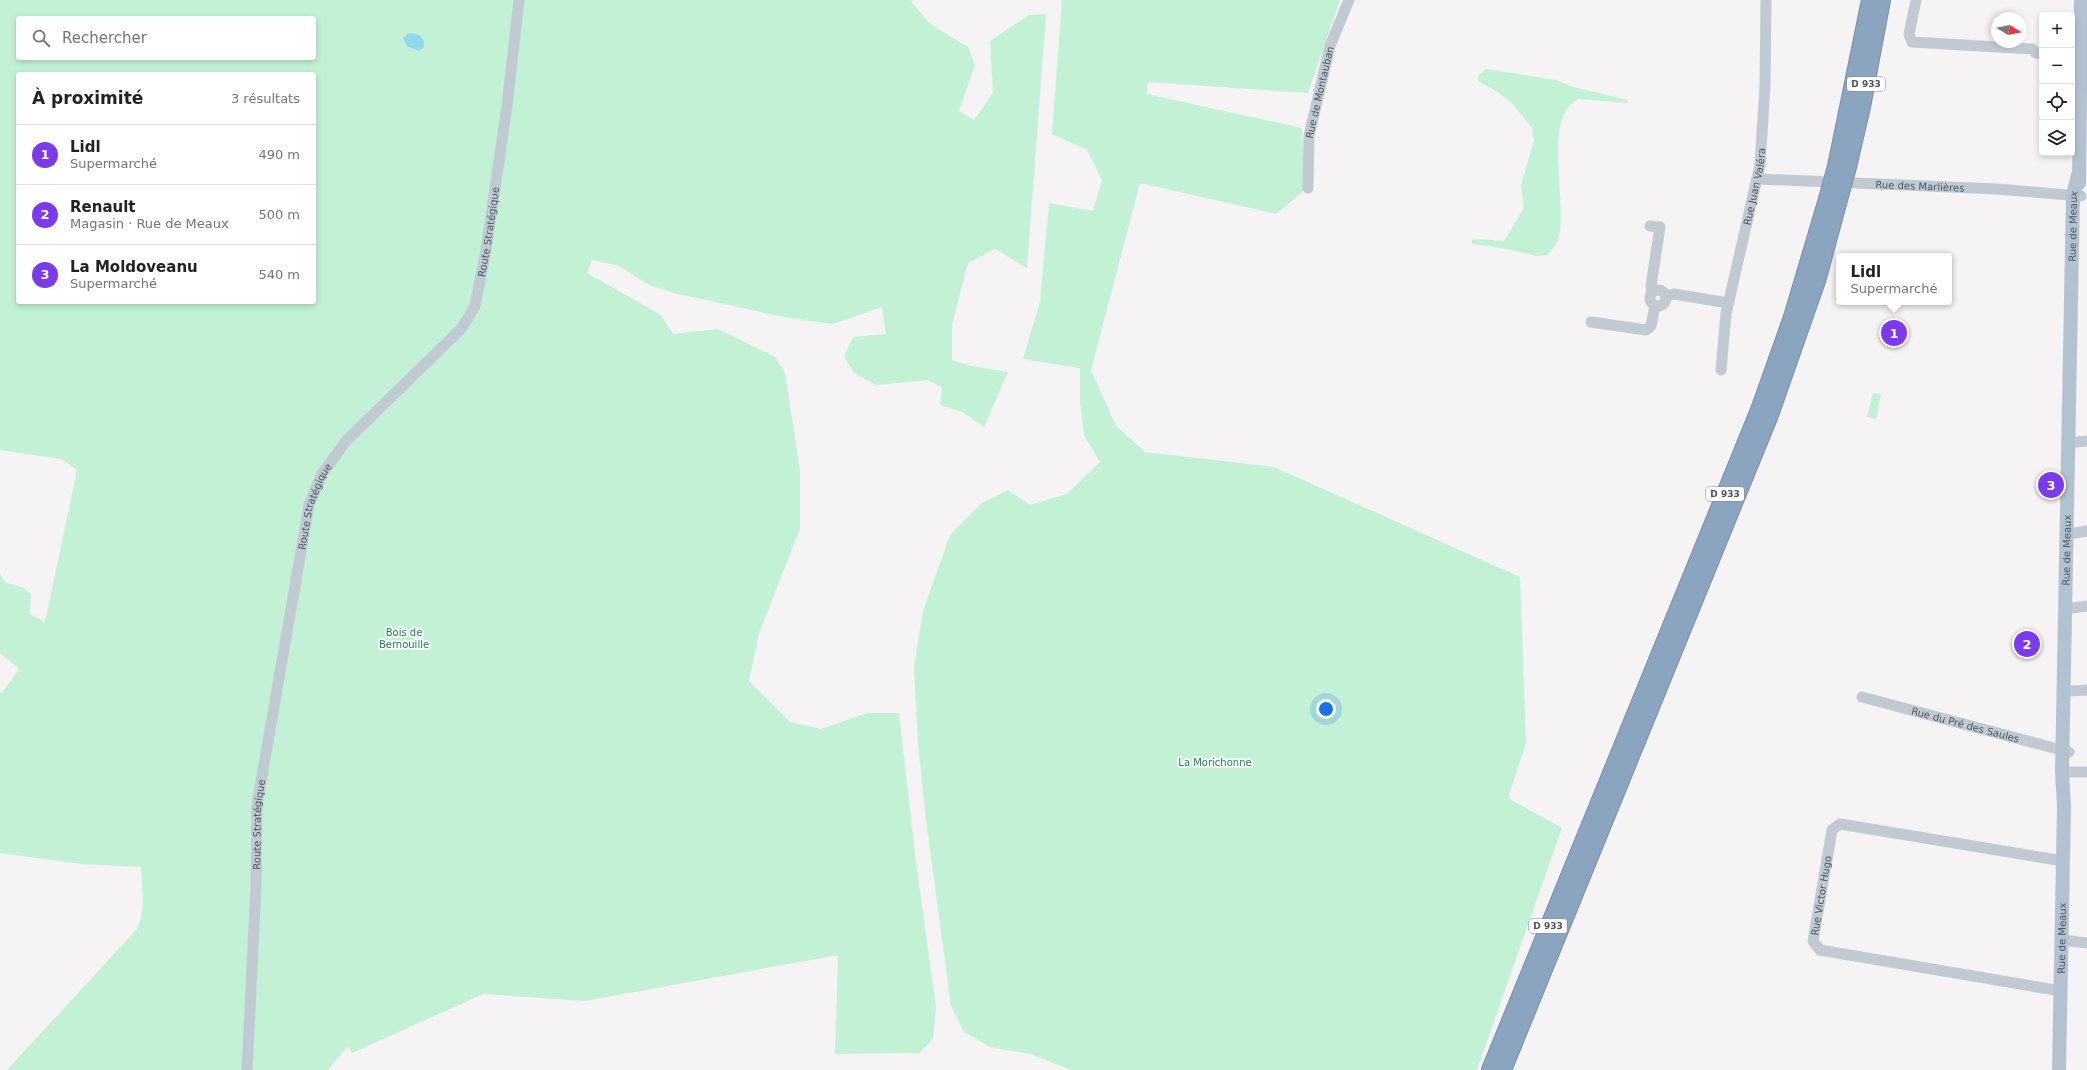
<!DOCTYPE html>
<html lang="fr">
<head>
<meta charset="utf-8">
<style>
	:root { --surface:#fff; --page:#f2f2f2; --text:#222; --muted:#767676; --line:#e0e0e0; --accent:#7c3aed }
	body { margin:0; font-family:"DejaVu Sans",sans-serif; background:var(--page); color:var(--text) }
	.controls { position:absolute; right:12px; top:12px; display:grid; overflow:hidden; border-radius:4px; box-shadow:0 2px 6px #0003 }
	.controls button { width:36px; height:36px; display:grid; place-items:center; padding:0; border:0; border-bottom:1px solid var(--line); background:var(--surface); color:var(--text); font:20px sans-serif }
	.compass { position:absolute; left:1991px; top:12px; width:36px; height:36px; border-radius:50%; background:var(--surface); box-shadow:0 2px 6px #0003; rotate:100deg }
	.you { position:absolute; left:1326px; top:709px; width:14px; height:14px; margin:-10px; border:3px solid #fff; border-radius:50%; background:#1a73e8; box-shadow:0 0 0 6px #1a73e833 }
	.badge { display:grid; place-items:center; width:26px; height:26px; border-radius:50%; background:var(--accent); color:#fff; font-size:13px; font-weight:700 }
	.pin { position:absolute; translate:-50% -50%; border:2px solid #fff; box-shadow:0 1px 4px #0006 }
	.popup { position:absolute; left:1836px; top:253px; width:116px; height:52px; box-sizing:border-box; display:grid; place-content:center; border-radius:4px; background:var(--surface); filter:drop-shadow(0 1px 3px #0005); font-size:13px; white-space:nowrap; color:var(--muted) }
	.popup b { font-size:15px; color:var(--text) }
	.popup::after { content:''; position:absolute; left:50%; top:100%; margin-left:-8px; border:8px solid transparent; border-top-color:var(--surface) }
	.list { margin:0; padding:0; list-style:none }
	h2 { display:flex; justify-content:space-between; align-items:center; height:52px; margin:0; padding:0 16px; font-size:17px }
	h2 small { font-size:13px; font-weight:400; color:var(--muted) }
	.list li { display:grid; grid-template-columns:26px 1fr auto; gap:12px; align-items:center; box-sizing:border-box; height:60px; padding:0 16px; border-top:1px solid var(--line) }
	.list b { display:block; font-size:15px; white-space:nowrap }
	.list p { margin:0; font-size:13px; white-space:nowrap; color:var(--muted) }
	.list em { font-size:13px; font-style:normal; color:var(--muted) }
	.icon { flex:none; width:22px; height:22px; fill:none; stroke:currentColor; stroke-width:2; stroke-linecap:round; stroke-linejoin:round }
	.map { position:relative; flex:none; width:2087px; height:1070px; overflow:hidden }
	.search { position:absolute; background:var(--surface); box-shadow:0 2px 6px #0003; left:16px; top:16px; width:300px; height:44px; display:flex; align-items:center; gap:10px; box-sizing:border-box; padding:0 14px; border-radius:4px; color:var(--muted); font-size:15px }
	.panel { position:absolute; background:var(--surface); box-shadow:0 2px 6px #0003; left:16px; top:72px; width:300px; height:232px; border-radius:4px }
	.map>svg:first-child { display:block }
	.green { fill:#c3f1d5; fill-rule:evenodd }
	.water { fill:#90daee }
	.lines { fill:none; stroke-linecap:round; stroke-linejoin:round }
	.highway-casing { stroke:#7690ad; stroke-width:18 }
	.minor { stroke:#c1cad2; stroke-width:11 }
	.major { stroke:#b3c2d1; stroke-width:14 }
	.highway { stroke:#8ba5c1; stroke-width:16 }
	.highway-bridge-casing { stroke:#7690ad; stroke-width:18; stroke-linecap:butt }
	.highway-bridge { stroke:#8ba5c1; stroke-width:16 }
	.labels { text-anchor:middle; stroke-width:3.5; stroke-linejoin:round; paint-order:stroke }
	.shield { fill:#fff; stroke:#808990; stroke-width:1 }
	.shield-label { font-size:9px; font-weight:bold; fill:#4a5661 }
	.street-label { font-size:10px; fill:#4a5661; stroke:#fff }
	.park-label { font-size:10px; fill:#17864f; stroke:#fff }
</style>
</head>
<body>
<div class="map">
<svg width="2087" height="1070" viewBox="0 0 2087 1070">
	<rect width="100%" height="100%" fill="#f5f3f3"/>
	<g class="green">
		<path d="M0,0H910L930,24L968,47L975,65L959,111L974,120L993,93L990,41L1029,15L1046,14L1027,268L995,249L968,263L952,325V360L971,366L1008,372L984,427L962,412L940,405L942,388L928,380L876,385L854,373L844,356L853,337L886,334L882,307L833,324L783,317L674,293L649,285L619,266L592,260L587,273L661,315L673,334L718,329L775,357L785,373L800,470V529L759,633L749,681L790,722L821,729L867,713H899L916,863L936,1007L933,1039L919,1053L835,1054L838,955L585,1001L483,994L352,1053L348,1046L328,1070H7L137,929C146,909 142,888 141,867L82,864L0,853V692L2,693L19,669L0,653V574L6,583L22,587L31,594L30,614L45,622L77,470L61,459L0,450ZM18,18H314V58H18ZM18,74H314V302H18Z"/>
		<path d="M1062,0H1340L1308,93L1147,82V94L1302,128L1305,190L1276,214L1140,183L1091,370L1116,426L1145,452L1274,467L1520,577L1526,743L1508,798L1562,828L1477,1070H1072L1030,1054L990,1047L964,1032L951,1006L926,820L918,744L914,667L923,611L950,535L982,503L1008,490L1030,505L1067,494L1100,462L1084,435L1080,403V368L1023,359L1040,302L1049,203L1093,211L1102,180L1087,150L1052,134Z"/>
		<path d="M1486,69L1556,80L1573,87L1627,100L1628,103L1578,99C1541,118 1569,205 1558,240C1556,246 1550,251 1547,255L1536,256L1507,249L1472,244V240C1479,238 1495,241 1504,241L1524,208L1521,185L1534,141L1532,128L1511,102L1496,91L1478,81V76Z"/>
		<path d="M1873,393L1881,394L1876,419L1867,417Z"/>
	</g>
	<path class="water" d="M412,33L419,35L424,41V47L419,51L407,46L403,38L407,34Z"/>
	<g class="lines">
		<g class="highway-casing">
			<g id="highway">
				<path d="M1836,166L1870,0"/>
				<path d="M1848,167L1862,107L1882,0"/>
				<path d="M1490,1070L1759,410L1792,317L1827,199"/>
				<path d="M1503,1070L1770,415L1818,278L1839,200"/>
			</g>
		</g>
		<g class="minor">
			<path d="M1916,0L1909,34L1912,42L2032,49L2036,53L2042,54"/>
			<path id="s1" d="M1758,179L1997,189L2081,196"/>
			<path id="s2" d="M1308,188L1309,136L1330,46L1349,0"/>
			<path d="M1650,226L1660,227L1651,286L1652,292"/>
			<circle cx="1658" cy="298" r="8"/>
			<path d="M1666,296L1674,294L1728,303"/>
			<path d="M1591,322L1646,330L1651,326L1655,306"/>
			<path id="s3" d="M1721,370L1726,314L1760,165L1765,86L1766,0"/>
			<path d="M2067,443L2087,441"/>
			<path d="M2075,533L2087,531"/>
			<path d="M2065,609L2087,606"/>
			<path d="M2070,691L2087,690"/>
			<path id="s4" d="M1862,697L2069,752"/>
			<path d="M2062,772H2087"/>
			<path d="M2062,940L2087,943"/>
			<path id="s5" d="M2061,991L1820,950L1813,941L1832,830L1840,824L2063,861"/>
			<path id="s6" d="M247,1070L256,886L257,805L309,505L322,474L346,441L462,328L475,306L486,250L507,106L519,0"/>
		</g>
		<g class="major">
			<path d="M2079,183L2081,0"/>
			<path id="s7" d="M2059,1070L2064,806L2062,772L2073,195L2078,175"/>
		</g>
		<use href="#highway" class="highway"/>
		<g class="highway-bridge-casing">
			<g id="highway-bridge">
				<path d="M1827,199L1836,166"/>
				<path d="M1839,200L1848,167"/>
			</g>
		</g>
		<use href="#highway-bridge" class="highway-bridge"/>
	</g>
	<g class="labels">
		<g class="shield">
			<rect x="1847" y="77" width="38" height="14" rx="3"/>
			<rect x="1706" y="487" width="38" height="14" rx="3"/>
			<rect x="1529" y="919" width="38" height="14" rx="3"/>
		</g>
		<g class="shield-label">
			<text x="1866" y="87">D 933</text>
			<text x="1725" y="497">D 933</text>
			<text x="1548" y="929">D 933</text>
		</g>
		<g class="street-label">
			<text dy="4" stroke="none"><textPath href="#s2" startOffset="97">Rue de Montauban</textPath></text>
			<text dy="4" stroke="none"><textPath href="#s3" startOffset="187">Rue Juan Valéra</textPath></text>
			<text dy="4" stroke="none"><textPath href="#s1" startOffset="162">Rue des Marlières</textPath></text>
			<text dy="4" stroke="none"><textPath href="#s7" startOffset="844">Rue de Meaux</textPath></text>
			<text dy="4" stroke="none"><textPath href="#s6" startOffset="907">Route Stratégique</textPath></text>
			<text dy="4" stroke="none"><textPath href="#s6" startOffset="570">Route Stratégique</textPath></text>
			<text dy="4" stroke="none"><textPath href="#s7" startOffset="520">Rue de Meaux</textPath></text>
			<text dy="4" stroke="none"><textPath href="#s4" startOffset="107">Rue du Pré des Saules</textPath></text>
			<text dy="4" stroke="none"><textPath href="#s6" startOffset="246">Route Stratégique</textPath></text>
			<text dy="4" stroke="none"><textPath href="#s5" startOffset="302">Rue Victor Hugo</textPath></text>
			<text dy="4" stroke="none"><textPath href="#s7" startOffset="132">Rue de Meaux</textPath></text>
		</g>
		<g class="park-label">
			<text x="404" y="636">Bois de<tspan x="404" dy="12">Bernouille</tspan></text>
			<text x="1215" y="766">La Morichonne</text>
		</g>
	</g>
</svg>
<div class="controls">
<button>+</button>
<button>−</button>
<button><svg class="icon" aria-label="locate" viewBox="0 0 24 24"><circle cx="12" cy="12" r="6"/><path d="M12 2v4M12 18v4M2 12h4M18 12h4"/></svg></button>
<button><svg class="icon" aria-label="layers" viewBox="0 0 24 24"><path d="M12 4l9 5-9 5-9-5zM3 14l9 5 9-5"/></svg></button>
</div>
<svg class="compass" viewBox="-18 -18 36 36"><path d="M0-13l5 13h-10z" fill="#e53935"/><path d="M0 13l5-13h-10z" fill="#767676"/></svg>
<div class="you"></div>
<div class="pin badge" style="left:1894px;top:333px">1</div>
<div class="popup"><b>Lidl</b>Supermarché</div>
<div class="pin badge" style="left:2027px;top:644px">2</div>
<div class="pin badge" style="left:2051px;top:485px">3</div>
<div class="search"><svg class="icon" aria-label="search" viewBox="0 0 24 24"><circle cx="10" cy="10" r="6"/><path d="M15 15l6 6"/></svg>Rechercher</div>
<section class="panel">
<h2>À proximité<small>3 résultats</small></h2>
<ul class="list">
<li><span class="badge">1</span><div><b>Lidl</b><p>Supermarché</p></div><em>490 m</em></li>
<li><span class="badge">2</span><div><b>Renault</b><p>Magasin · Rue de Meaux</p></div><em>500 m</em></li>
<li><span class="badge">3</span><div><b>La Moldoveanu</b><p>Supermarché</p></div><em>540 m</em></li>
</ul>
</section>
</div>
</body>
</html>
